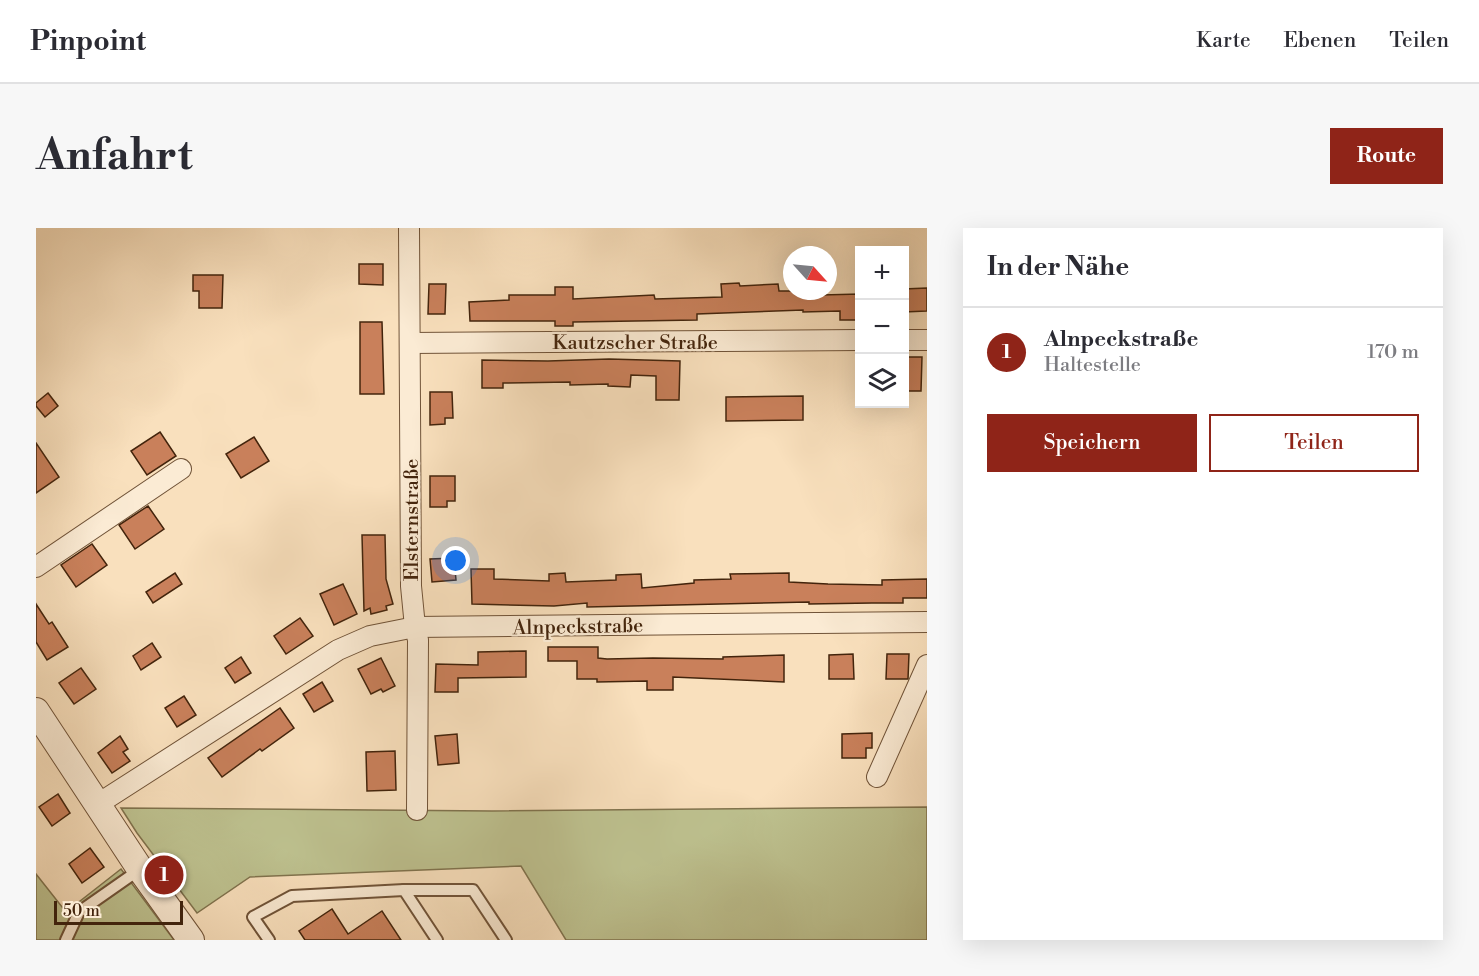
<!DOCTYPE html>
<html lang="de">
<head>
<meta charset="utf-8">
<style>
	:root { --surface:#fff; --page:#f7f7f7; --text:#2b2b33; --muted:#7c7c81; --line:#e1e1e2; --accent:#8f2418 }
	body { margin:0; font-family:"Libre Bodoni",serif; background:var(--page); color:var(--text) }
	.controls { position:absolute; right:18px; top:18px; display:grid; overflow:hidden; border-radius:0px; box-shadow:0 6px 24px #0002 }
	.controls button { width:54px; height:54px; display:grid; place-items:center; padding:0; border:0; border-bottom:2px solid var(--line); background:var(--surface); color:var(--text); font:30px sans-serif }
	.compass { position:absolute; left:747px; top:18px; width:54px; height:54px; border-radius:50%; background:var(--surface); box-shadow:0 6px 24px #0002; rotate:117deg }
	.scale { position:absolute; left:18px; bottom:15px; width:129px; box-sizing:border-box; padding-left:6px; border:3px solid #43240c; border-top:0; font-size:16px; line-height:21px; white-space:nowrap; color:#43240c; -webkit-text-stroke:4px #fbebd4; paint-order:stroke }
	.you { position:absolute; left:420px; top:333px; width:21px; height:21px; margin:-15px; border:4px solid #fff; border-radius:50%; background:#1a73e8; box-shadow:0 0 0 9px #1a73e833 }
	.badge { display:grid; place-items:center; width:39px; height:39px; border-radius:50%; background:var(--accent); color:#fff; font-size:20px; font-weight:700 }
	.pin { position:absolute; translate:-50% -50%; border:3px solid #fff; box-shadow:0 2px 6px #0006 }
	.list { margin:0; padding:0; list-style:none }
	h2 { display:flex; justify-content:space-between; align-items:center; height:78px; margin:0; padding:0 24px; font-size:26px }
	h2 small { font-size:20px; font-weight:400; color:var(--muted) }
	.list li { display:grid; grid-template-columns:39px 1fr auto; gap:18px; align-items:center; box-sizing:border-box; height:90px; padding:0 24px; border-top:2px solid var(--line) }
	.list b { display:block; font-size:22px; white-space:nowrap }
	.list p { margin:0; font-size:20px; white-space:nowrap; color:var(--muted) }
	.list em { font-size:20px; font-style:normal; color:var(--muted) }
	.actions { display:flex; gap:12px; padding:18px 24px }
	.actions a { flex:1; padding:14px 0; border:2px solid var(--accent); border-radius:0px; text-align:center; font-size:21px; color:var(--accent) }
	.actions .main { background:var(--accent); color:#fff }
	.icon { flex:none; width:33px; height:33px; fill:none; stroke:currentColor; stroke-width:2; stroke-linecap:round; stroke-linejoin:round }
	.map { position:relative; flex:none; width:891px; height:712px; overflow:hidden; border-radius:0px }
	header { display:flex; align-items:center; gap:36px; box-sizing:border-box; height:84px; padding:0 30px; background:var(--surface); border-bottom:2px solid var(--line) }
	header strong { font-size:28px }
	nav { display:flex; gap:33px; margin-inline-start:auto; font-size:21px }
	.intro { display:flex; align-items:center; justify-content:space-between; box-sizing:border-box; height:144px; padding:0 36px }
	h1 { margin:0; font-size:42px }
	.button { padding:15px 27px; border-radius:0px; background:var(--accent); color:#fff; font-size:21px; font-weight:700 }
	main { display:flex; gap:36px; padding:0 36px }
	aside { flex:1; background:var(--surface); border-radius:0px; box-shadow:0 6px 24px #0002 }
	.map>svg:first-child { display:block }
	.green { fill:#bec290; stroke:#80734e; stroke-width:1.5 }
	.building { fill:#c9805b; stroke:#43240c; stroke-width:1.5 }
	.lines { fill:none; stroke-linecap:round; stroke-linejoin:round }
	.service-casing { stroke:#705338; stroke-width:14 }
	.minor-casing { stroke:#705338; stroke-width:22 }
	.tertiary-casing { stroke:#705338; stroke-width:28 }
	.service { stroke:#fbebd4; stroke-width:10 }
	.minor { stroke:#fbebd4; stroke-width:20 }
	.tertiary { stroke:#fbebd4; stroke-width:26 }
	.labels { text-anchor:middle; stroke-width:4.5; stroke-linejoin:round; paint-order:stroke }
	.street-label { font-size:20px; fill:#43240c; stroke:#fbebd4 }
</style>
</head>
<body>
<header>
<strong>Pinpoint</strong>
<nav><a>Karte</a><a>Ebenen</a><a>Teilen</a></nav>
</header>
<div class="intro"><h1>Anfahrt</h1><a class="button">Route</a></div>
<main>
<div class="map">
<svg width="891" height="712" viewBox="0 0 891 712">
	<rect width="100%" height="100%" fill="#f9e0bd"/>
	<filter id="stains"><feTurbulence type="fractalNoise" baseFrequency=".00333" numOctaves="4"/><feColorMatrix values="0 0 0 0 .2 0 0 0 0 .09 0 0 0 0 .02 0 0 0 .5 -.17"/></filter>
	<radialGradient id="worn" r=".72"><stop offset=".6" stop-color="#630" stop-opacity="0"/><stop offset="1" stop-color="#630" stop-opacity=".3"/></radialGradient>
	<g class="green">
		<path d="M891,579V712H530L485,638L214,649L161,685L101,605L85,580L456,583Z"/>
		<path d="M85,641L138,712H0V646L30,684Z"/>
	</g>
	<g class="building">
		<path d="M323,36H347V57L323,56Z"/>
		<path d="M157,47H187L186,80H163V63H157Z"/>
		<path d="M703,55L704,58L742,56L743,63H785V67L824,66V92H804V83L767,84V82L661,86V92L537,94V98H519V93H434L433,74L473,72V67H519V59H537V71L618,67L619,71L686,69L685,56Z"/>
		<path d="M393,56H410L409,86H392Z"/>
		<path d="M891,60V83L868,84V61Z"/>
		<path d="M324,94H346L348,166H324Z"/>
		<path d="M868,129H886L885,163H868Z"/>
		<path d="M573,131L644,133L643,172H620V148L595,147L594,159L572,158V156L534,157V154L467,155V160H446V132L512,133Z"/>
		<path d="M394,164H416L417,190H409V196L394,197Z"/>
		<path d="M12,165L22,178L9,189L0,178V175Z"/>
		<path d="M767,168V192L690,193V169Z"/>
		<path d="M124,204L140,228L111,247L95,223Z"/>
		<path d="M218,209L233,233L205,250L190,226Z"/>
		<path d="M0,215L23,249L0,265Z"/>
		<path d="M394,248H419V273H411V279H394Z"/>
		<path d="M112,278L128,301L99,321L83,297Z"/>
		<path d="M326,307H349L350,351L357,376L350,378L351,382L335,386L334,380L328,383Z"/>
		<path d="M56,316L71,337L40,359L25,337Z"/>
		<path d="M418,330L420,352L396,354L394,331Z"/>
		<path d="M435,341H458V351L513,353V346L529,345L530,354L580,352V347L605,346L606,360L658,355V352L695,351L694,346L753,345V354L792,356L846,357V352L891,351V370H867V375H836L773,376V374L551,379V375L518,378L436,376Z"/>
		<path d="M139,345L146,356L117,375L110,364Z"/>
		<path d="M307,356L321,386L298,397L284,366Z"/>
		<path d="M0,376L13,396L16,394L32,419L11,432L0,414Z"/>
		<path d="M264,390L277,408L250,426L238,408Z"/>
		<path d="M116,415L125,429L105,442L97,428Z"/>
		<path d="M512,419H562V430L571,431L617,430L687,431V429L748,427V454L637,449V462H611V453L561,454V451H541V433H512Z"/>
		<path d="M490,423V449L422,450V464H399L400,436L442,437V424Z"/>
		<path d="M817,426L818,451H793V427Z"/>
		<path d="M851,426H873L872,451H850Z"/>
		<path d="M205,429L215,445L199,455L189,440Z"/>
		<path d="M345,430L359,458L347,464L345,461L335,466L322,441Z"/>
		<path d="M45,440L60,461L38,476L23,455Z"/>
		<path d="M286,454L297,473L278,484L267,466Z"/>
		<path d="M148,468L160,487L141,499L129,480Z"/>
		<path d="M244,480L258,500L226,523L224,521L186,549L172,530Z"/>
		<path d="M836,505V520H830V530H806V506Z"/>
		<path d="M421,506L423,535L402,537L399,508Z"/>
		<path d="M84,508L92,521L87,524L94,533L76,545L62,525Z"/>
		<path d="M359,523L360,562L331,563L330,524Z"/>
		<path d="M22,566L34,585L16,598L3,579Z"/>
		<path d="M54,620L68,639L46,655L33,636Z"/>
		<path d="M296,681L312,706L346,683L365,712H269L263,703Z"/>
	</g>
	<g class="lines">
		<g class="service-casing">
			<g id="service">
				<path d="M368,662H437L470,712"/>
				<path d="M30,712L43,684L103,642"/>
				<path d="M233,712L217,689L256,668L368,662L401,712"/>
			</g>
		</g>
		<g class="minor-casing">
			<g id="minor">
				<path d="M373,0L375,358L379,399L382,412L381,582"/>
				<path d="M868,112H891"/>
				<path d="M374,115L824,112"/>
				<path d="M0,339L145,241"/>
				<path d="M841,549L891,437"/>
				<path d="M62,576L302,422L334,408L379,399L891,394"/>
			</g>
		</g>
		<g class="tertiary-casing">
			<path id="tertiary" d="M0,483L104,641L155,712"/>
		</g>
		<use href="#service" class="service"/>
		<use href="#minor" class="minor"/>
		<use href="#tertiary" class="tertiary"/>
	</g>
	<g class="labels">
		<g class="street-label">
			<text x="599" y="121">Kautzscher Straße</text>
			<text transform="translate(375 292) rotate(-90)" y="7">Elsternstraße</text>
			<text transform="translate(542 398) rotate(-1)" y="7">Alnpeckstraße</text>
		</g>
	</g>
	<rect width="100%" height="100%" filter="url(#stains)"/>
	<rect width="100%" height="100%" fill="url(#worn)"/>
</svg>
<div class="controls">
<button>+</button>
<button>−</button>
<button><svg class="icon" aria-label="layers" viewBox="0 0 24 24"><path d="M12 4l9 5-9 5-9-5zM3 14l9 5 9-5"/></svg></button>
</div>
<svg class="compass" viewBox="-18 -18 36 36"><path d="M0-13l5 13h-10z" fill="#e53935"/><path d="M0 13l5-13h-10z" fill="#7c7c81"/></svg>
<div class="scale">50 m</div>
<div class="you"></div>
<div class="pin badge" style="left:128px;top:647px">1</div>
</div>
<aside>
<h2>In der Nähe<small></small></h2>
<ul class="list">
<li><span class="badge">1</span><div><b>Alnpeckstraße</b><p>Haltestelle</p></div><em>170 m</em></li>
</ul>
<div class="actions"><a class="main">Speichern</a><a>Teilen</a></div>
</aside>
</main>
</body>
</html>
